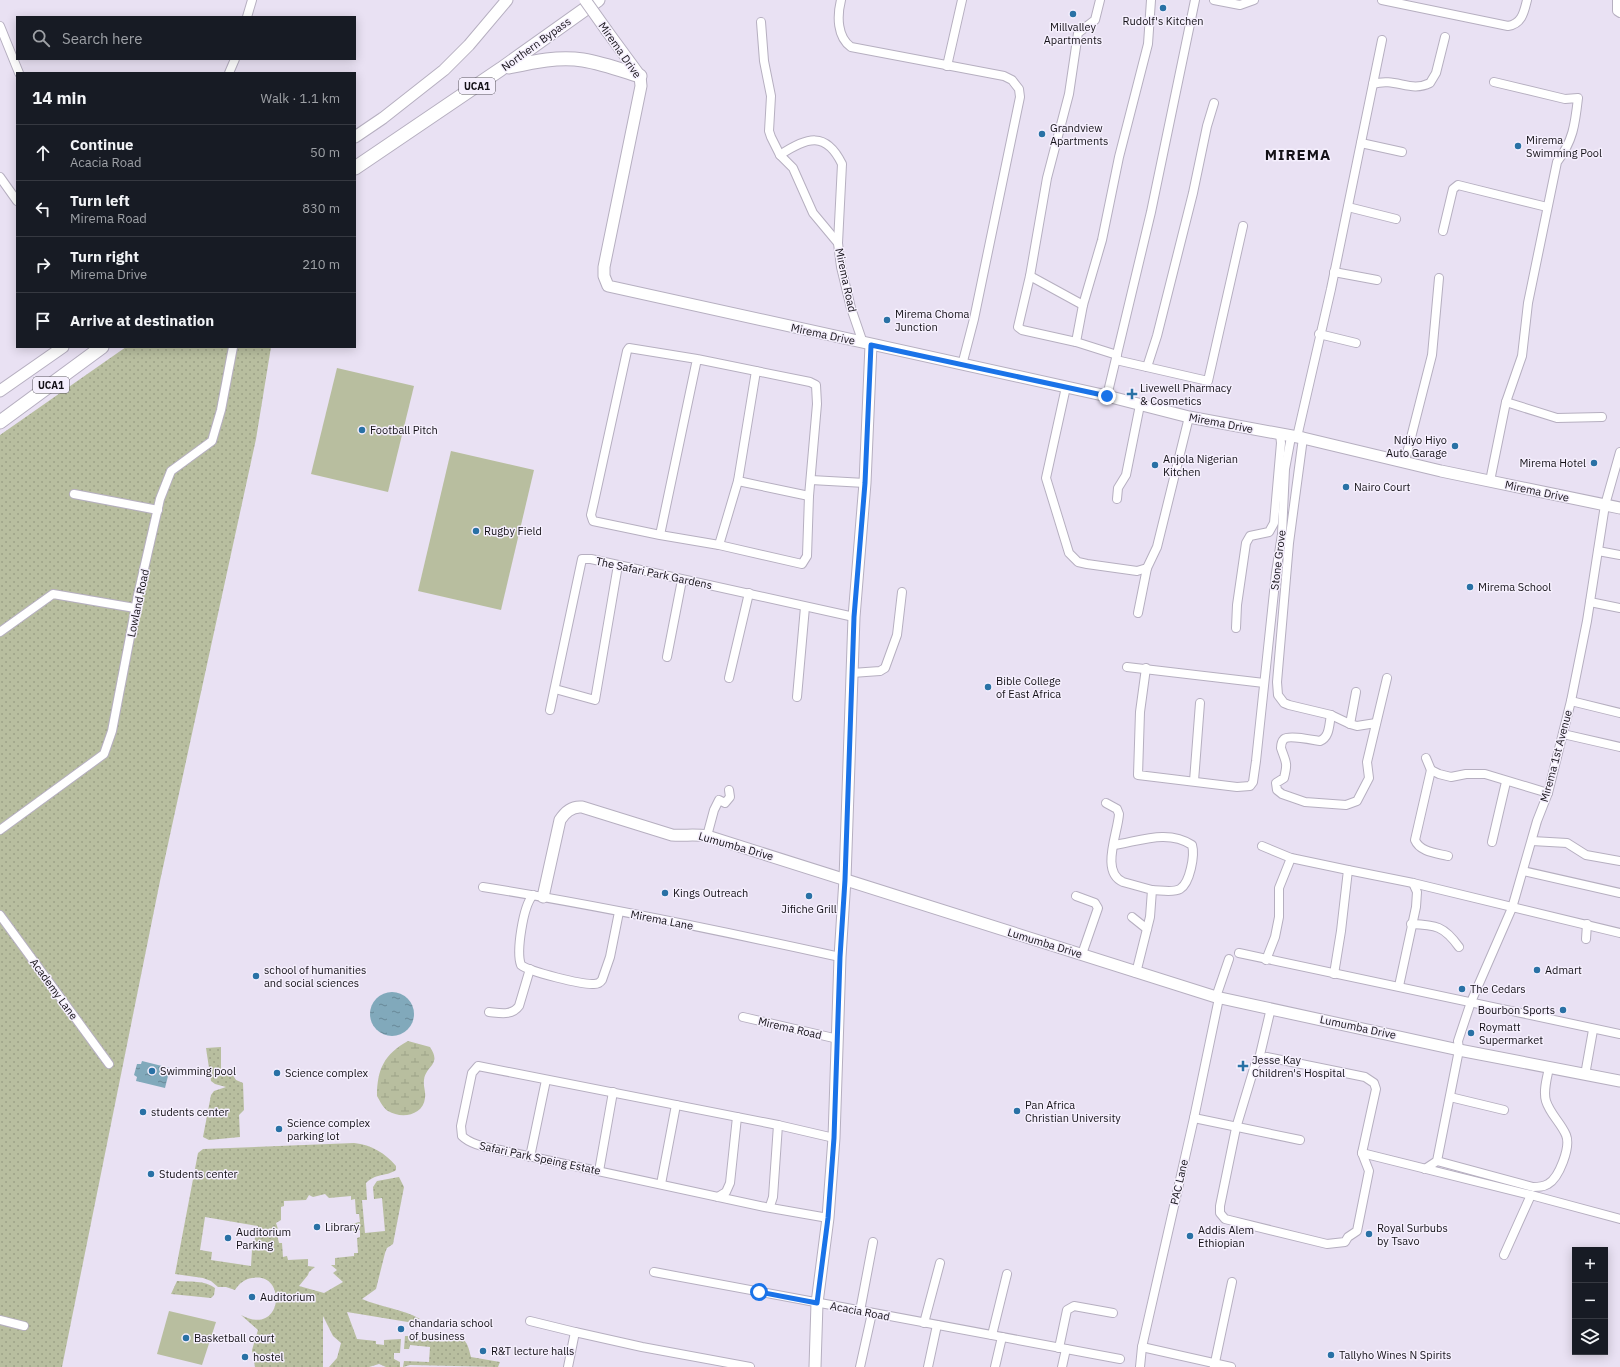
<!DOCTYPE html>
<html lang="en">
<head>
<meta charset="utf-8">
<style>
	:root { --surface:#171b24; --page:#242831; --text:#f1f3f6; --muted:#9ea1a6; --line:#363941 }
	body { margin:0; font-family:"IBM Plex Sans",sans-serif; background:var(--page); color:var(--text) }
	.controls { position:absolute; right:12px; bottom:12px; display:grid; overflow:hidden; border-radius:0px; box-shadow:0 2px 10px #0003 }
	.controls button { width:36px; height:36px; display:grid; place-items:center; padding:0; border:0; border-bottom:1px solid var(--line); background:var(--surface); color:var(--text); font:20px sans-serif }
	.stop { position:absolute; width:12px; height:12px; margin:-9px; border:3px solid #1a73e8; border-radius:50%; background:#fff }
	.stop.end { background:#1a73e8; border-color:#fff; box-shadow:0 1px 4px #0008 }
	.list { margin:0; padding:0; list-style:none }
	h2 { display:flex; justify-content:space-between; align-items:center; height:52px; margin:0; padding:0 16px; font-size:17px }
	h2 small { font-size:13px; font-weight:400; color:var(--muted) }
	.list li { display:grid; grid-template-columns:26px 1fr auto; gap:12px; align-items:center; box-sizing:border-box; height:56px; padding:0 16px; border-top:1px solid var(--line) }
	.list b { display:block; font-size:15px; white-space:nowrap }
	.list p { margin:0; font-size:13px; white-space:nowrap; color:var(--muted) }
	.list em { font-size:13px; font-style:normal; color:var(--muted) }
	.icon { flex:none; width:22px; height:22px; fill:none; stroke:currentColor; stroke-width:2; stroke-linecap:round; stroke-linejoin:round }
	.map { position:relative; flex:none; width:1620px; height:1367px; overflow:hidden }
	.search { position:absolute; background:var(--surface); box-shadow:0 2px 10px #0003; left:16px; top:16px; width:340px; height:44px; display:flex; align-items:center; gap:10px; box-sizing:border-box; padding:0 14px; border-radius:0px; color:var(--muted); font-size:15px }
	.panel { position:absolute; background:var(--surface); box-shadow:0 2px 10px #0003; left:16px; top:72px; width:340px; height:276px; border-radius:0px }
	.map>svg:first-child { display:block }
	.grass { fill:url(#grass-dots); fill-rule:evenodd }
	.wetland { fill:url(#wetland-marsh) }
	.pitch { fill:#b8be9f }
	.water { fill:url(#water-ripples) }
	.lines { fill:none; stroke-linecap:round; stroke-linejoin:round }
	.street-casing { stroke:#b6afc0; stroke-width:10 }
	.secondary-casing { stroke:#b6afc0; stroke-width:13 }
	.primary-casing { stroke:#b6afc0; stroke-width:15 }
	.street { stroke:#fff; stroke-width:8 }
	.secondary { stroke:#fff; stroke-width:11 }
	.primary { stroke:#fff; stroke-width:13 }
	.secondary-bridge-casing { stroke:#b6afc0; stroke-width:13; stroke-linecap:butt }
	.secondary-bridge { stroke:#fff; stroke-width:11 }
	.route { stroke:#1a73e8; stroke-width:5 }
	.poi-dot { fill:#2971a5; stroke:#f5effd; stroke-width:1.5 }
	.labels { text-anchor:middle; stroke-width:3; stroke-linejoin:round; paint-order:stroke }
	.shield { fill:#f5effd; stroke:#58545c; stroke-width:1 }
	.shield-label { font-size:10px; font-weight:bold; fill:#141117 }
	.poi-label { font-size:11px; fill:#141117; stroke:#f5effd; text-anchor:start }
	.street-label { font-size:11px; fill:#141117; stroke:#f5effd }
	.district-label { font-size:15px; font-weight:bold; letter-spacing:1px; fill:#141117; stroke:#f5effd }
</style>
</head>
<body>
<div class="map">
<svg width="1620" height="1367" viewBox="0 0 1620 1367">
	<defs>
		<pattern id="grass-dots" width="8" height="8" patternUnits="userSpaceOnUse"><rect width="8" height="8" fill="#b8be9f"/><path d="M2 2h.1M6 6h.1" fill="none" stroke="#9da288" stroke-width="1.8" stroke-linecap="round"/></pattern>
		<pattern id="wetland-marsh" width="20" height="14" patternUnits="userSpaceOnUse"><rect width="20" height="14" fill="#b8be9f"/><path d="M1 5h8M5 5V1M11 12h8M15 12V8" fill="none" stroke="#9da288"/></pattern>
		<pattern id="water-ripples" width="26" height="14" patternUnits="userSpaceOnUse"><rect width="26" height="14" fill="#81a9bb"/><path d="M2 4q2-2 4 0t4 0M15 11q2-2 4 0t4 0" fill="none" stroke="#688897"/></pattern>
	</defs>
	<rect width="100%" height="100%" fill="#e9e1f3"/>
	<g class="grass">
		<path d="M126,347H271L256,439L160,881L62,1367H0V435Z"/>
		<path d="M221,1047V1072H231L236,1080L243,1083L244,1110L239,1115L240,1137L209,1140L203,1137L211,1095L214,1091L226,1087L215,1084L211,1081L206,1048Z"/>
		<path d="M354,1143C372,1145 385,1153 396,1166V1170C386,1177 378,1172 366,1183L367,1200H362L365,1233L385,1231L382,1198L374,1199L373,1187L377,1181L399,1177L404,1187L393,1244L387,1248L385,1253L376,1289L362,1299C380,1307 403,1309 420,1319H414V1323L347,1312L357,1339L376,1341V1344L384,1345V1340L401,1339L400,1353H394V1359L400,1362V1367H386L379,1364L369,1367H329L337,1358L341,1343L333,1336L323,1316V1367H255L252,1350L258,1330L241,1315C283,1338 288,1271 252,1278C244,1279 239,1284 235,1290L226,1287H218L211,1281L203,1278L175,1274L198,1153L203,1149ZM325,1194L329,1198L351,1196V1200L355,1199L356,1214H359L360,1222L351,1224L354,1225V1228H351V1231L360,1230V1237L357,1238L358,1253H354V1256L335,1258V1265H331L337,1270L333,1273L343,1282L324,1293L299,1286L308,1275L309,1272L315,1267L308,1266V1259L288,1260L287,1256L283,1257L282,1243H279L277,1235H275L278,1229L276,1223L281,1220V1207L284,1206V1201L306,1200L309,1195L313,1197ZM205,1217L258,1226L252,1250L251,1266L211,1260L212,1252L200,1250Z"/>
		<path d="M177,1281C190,1282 205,1280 215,1288L214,1295L211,1298L171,1294Z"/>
		<path d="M453,1334C466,1338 468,1344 471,1357L500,1362L498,1367L410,1365L403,1367L404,1361L429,1362L430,1347L410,1345L409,1349H404L405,1336H416L417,1340H422L423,1337L436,1338V1340H453Z"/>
	</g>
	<path class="wetland" d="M408,1041L430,1047C442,1065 426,1065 424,1080C423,1086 426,1092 425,1098C423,1116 401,1119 388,1111C383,1108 380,1101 377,1096C377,1070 384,1054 408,1041Z"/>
	<g class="pitch">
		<path d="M337,368L414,386L388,492L311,474Z"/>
		<path d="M451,451L534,470L501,610L418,591Z"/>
		<path d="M169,1311L216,1322L202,1365L157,1354Z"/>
	</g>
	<g class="water">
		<circle cx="392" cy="1014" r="22"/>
		<path d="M142,1061L170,1068L165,1088L136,1081L137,1077L134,1075L137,1064H141Z"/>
	</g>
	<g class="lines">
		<g class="street-casing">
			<g id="street">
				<path d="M841,0C837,16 837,37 851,47L1004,76L1012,80L1019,89L1020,97L974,319L962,365"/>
				<path d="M1214,0L1240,5L1254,0"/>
				<path d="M1382,0L1508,26C1522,24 1524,12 1527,0"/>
				<path d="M1617,0V11L1620,13"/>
				<path d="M247,17L252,0"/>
				<path d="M761,22L764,61L771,96L769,131L771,137L780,155L793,168L813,213L838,243L841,267L851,308L863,343"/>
				<path d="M0,26L19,73"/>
				<path d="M947,66L962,0"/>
				<path d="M229,73L235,59"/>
				<path d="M1373,84C1396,77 1410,93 1430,83L1436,73L1445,37"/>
				<path d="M1361,143L1402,152"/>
				<path d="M780,155C807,137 826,131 842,164L838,243"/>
				<path d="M0,177L17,201"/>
				<path d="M1348,207L1396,219"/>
				<path d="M1443,231L1453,189L1458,185L1547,207"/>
				<path d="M1334,272L1377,280"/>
				<path d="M1030,276L1083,305"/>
				<path d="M1319,334L1356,343"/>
				<path d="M1076,342L1022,330L1018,327L1030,276L1047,178L1069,94L1078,33L1095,20L1100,0"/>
				<path d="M1117,355L1076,342L1083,305L1102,240L1119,157L1148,44L1151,0"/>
				<path d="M1116,360L1208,381L1243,226"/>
				<path d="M1147,367L1157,336L1193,193L1207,126L1214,103"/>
				<path d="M1066,387L1046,478L1069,553L1078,562L1087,564L1137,571L1147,568L1157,547L1189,417"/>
				<path d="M1107,396L1151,212L1195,0"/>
				<path d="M1506,402L1557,418L1602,417"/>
				<path d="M1297,437L1331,289L1382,40"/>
				<path d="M1303,438L1289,543L1277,682L1278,695L1284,703L1289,705L1331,715L1350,724L1357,726L1376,723"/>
				<path d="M1405,461L1432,355L1439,278"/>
				<path d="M811,480L865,483"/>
				<path d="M738,481L809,496"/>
				<path d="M1490,481L1506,402L1522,356L1528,303L1557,162C1573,141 1575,125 1578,98L1565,99L1494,82"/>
				<path d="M74,494L158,510"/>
				<path d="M1117,499L1118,488L1126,475L1140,405"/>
				<path d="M660,535L697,359L629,348L627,351L594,502L591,515L593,521L660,535L719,545L802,564L807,556L809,496L817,404L816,385L810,382L697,359"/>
				<path d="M719,545L738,481L756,371"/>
				<path d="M1598,551L1620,555"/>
				<path d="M1590,602L1620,608"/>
				<path d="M1138,613L1147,568"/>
				<path d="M1236,628L1237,605L1246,543L1250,536L1269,532L1274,523L1281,443L1280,434"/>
				<path d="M0,632L53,594L135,608"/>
				<path d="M667,657L682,580"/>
				<path d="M1127,667L1264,683"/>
				<path d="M1146,668L1140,712L1138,775L1237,787L1250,786L1253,782L1256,761L1276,573L1282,534L1285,469L1291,437"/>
				<path d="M852,673L880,671L885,668L897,635L902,592"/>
				<path d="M729,678L749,593"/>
				<path d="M555,689L595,700L618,565"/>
				<path d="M797,697L805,607"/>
				<path d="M1571,701L1620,713"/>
				<path d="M550,710L582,559H591L854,617"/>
				<path d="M1331,715C1329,724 1330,737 1320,741C1313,740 1289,735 1284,739C1282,741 1281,745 1281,748C1286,763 1288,762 1284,778L1276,783L1277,790L1282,794L1305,802L1346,805L1357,801L1369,778L1367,762L1387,678"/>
				<path d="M1350,724L1356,692"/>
				<path d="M1563,734L1620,747"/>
				<path d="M1426,758L1431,770L1439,774L1451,777L1466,774H1485L1548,793"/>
				<path d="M1431,770L1415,840C1420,852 1436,853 1448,856"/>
				<path d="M1194,781L1200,703"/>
				<path d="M1106,803L1117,809L1119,814C1118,833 1100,872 1123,882L1152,890L1150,917L1136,973"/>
				<path d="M0,830L104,754L112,731L138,595L160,499L171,471L212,441L221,410L233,347"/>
				<path d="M707,836L714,810L719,800L725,803L730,797L729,790"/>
				<path d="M1532,841L1567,843L1586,855L1620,861"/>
				<path d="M1492,842L1506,782"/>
				<path d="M1114,845C1140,841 1168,829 1192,845C1195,855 1190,883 1180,889C1173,893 1160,890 1152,890"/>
				<path d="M1262,846L1291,858L1348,870L1341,931L1334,974"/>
				<path d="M1348,870L1413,883L1620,933"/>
				<path d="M1523,871L1620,893"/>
				<path d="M483,887C603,906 722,931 840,957"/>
				<path d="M533,895C523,906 516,952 521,965C530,972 583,985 594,984C598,984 600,983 602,980L610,957L619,912"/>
				<path d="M1076,896L1095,903L1098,908L1082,954"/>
				<path d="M0,915L109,1064"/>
				<path d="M1132,917L1147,929"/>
				<path d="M1411,924C1436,925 1444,926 1459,947"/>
				<path d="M1586,939L1587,924"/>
				<path d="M1239,953L1620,1034"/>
				<path d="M1266,960L1275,937L1279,917V888L1291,858"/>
				<path d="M1399,986L1416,907L1417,892L1413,883"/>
				<path d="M1216,997L1229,959"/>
				<path d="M489,1012C500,1013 512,1016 519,1006L530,969"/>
				<path d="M743,1017L838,1039"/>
				<path d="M1267,1057L1365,1077L1374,1083L1376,1089L1362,1153L1369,1171L1357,1231L1348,1237L1345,1242L1327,1244L1225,1219L1220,1213V1206L1236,1128L1255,1065L1259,1059Z"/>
				<path d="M1259,1059L1271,1008"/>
				<path d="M1585,1075L1593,1030"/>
				<path d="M1450,1097L1504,1110"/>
				<path d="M1194,1118L1300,1140"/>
				<path d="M1362,1153L1531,1195L1620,1219"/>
				<path d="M530,1157L546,1080"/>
				<path d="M1437,1161L1533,1187C1539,1187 1543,1187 1548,1184C1559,1178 1571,1147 1566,1135C1561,1123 1550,1114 1546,1101C1543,1091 1547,1078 1549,1068"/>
				<path d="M1425,1169L1437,1161L1459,1050L1458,1041L1471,1002L1512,908L1537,821L1548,793L1571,701L1587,621L1605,505L1620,452"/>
				<path d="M599,1171L613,1092"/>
				<path d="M661,1184L676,1105"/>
				<path d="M718,1197L726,1192L730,1183L737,1117"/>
				<path d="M770,1206L773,1197L778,1125"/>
				<path d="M828,1218L765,1207L500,1150C487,1147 471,1145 462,1136L461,1126L472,1073L478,1066L778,1125L834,1138"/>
				<path d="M1504,1255L1531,1195"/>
				<path d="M654,1272L1120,1359"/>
				<path d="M860,1311L873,1242"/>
				<path d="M0,1320L24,1326"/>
				<path d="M530,1321L575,1332"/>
				<path d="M924,1323L940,1263"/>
				<path d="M992,1335L1007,1274"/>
				<path d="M1142,1347L1231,1367"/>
				<path d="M1059,1348L1067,1310L1074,1306L1113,1313"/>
				<path d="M568,1367L575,1332L642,1347L750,1367"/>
				<path d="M860,1367L872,1313"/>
				<path d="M928,1367L937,1325"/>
				<path d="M995,1367L1002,1337"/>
				<path d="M1062,1367L1066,1349"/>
				<path d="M1140,1367L1142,1347L1194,1118L1219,998"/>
				<path d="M1214,1367L1232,1282"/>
			</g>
		</g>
		<g class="secondary-casing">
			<g id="secondary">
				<path d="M607,31L640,76L641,86L604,267V276L608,286L1107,396L1189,417L1303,438L1441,471L1620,508"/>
				<path d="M355,137L383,118L444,70L469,45L507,0"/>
				<path d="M0,391L63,347"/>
				<path d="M543,897L560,820C565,812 572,806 582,807L672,835C684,836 695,834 707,836L1216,997L1459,1050L1620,1081"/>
				<path d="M815,1367L817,1303L828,1218L834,1138L840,957L845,879L854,617L865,483L871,345"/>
			</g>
		</g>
		<g class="primary-casing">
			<g id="primary">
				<path d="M509,67C532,62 558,56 583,60C602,63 621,70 640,76"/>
				<path d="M355,168L501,69L598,0"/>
				<path d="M0,422L102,347"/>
			</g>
		</g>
		<use href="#street" class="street"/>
		<use href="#secondary" class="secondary"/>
		<use href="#primary" class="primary"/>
		<g class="secondary-bridge-casing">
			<path id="secondary-bridge" d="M585,0L607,31"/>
		</g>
		<use href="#secondary-bridge" class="secondary-bridge"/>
	</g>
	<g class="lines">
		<path class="route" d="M759,1292L817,1303L828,1218L834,1138L840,957L845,880L854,617L865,483L871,345L1107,396"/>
	</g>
	<g class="poi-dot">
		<circle cx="1163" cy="8" r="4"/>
		<circle cx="1073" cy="14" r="4"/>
		<circle cx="1042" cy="134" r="4"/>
		<circle cx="1518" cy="146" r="4"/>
		<circle cx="887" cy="320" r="4"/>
		<path d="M1130 388h4v4h4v4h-4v4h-4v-4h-4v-4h4z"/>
		<circle cx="362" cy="430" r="4"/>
		<circle cx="1455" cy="446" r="4"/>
		<circle cx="1594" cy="463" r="4"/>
		<circle cx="1155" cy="465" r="4"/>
		<circle cx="1346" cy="487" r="4"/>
		<circle cx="476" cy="531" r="4"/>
		<circle cx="1470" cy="587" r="4"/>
		<circle cx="988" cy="687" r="4"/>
		<circle cx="665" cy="893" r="4"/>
		<circle cx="809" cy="896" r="4"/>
		<circle cx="1537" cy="970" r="4"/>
		<circle cx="256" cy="976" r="4"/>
		<circle cx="1462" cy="989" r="4"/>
		<circle cx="1563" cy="1010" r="4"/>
		<circle cx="1471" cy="1033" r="4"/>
		<path d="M1241 1060h4v4h4v4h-4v4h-4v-4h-4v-4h4z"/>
		<circle cx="152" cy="1071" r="4"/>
		<circle cx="277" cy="1073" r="4"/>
		<circle cx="1017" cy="1111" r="4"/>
		<circle cx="143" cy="1112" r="4"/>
		<circle cx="279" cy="1129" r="4"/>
		<circle cx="151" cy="1174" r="4"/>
		<circle cx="317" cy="1227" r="4"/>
		<circle cx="1369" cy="1234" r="4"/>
		<circle cx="1190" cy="1236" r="4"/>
		<circle cx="228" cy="1238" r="4"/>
		<circle cx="252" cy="1297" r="4"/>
		<circle cx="401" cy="1329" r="4"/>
		<circle cx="186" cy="1338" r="4"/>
		<circle cx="483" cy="1351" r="4"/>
		<circle cx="1331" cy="1355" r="4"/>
		<circle cx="245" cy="1357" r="4"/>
	</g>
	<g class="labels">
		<g class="shield">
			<rect x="459" y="78" width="36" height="16" rx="3"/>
			<rect x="33" y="377" width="36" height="16" rx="3"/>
		</g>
		<g class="shield-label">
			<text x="477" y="90">UCA1</text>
			<text x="51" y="389">UCA1</text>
		</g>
		<g class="poi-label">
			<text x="1163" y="25" text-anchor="middle">Rudolf's Kitchen</text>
			<text x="1073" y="31" text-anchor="middle">Millvalley<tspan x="1073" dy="13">Apartments</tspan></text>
			<text x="1050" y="132">Grandview<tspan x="1050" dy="13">Apartments</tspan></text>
			<text x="1526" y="144">Mirema<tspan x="1526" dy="13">Swimming Pool</tspan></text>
			<text x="895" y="318">Mirema Choma<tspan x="895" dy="13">Junction</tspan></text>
			<text x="1140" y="392">Livewell Pharmacy<tspan x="1140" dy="13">&amp; Cosmetics</tspan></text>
			<text x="370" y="434">Football Pitch</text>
			<text x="1447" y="444" text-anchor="end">Ndiyo Hiyo<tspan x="1447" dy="13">Auto Garage</tspan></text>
			<text x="1163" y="463">Anjola Nigerian<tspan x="1163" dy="13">Kitchen</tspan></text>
			<text x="1586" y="467" text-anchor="end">Mirema Hotel</text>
			<text x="1354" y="491">Nairo Court</text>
			<text x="484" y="535">Rugby Field</text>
			<text x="1478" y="591">Mirema School</text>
			<text x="996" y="685">Bible College<tspan x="996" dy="13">of East Africa</tspan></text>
			<text x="673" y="897">Kings Outreach</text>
			<text x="809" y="913" text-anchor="middle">Jifiche Grill</text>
			<text x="264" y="974">school of humanities<tspan x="264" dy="13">and social sciences</tspan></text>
			<text x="1545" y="974">Admart</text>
			<text x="1470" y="993">The Cedars</text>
			<text x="1555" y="1014" text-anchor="end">Bourbon Sports</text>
			<text x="1479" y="1031">Roymatt<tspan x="1479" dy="13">Supermarket</tspan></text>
			<text x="1252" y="1064">Jesse Kay<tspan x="1252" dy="13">Children's Hospital</tspan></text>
			<text x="160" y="1075">Swimming pool</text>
			<text x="285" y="1077">Science complex</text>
			<text x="1025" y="1109">Pan Africa<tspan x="1025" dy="13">Christian University</tspan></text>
			<text x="151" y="1116">students center</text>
			<text x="287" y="1127">Science complex<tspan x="287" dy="13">parking lot</tspan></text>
			<text x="159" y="1178">Students center</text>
			<text x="325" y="1231">Library</text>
			<text x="1377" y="1232">Royal Surbubs<tspan x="1377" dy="13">by Tsavo</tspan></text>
			<text x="1198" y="1234">Addis Alem<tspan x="1198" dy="13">Ethiopian</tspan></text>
			<text x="236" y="1236">Auditorium<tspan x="236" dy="13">Parking</tspan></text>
			<text x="260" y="1301">Auditorium</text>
			<text x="409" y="1327">chandaria school<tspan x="409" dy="13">of business</tspan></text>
			<text x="194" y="1342">Basketball court</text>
			<text x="491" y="1355">R&amp;T lecture halls</text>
			<text x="1339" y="1359">Tallyho Wines N Spirits</text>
			<text x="253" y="1361">hostel</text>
		</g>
		<g class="street-label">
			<text transform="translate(536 44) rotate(-36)" y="4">Northern Bypass</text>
			<text transform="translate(620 50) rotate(55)" y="4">Mirema Drive</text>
			<text transform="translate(846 280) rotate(78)" y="4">Mirema Road</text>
			<text transform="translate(823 334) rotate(12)" y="4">Mirema Drive</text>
			<text transform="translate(1221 423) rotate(11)" y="4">Mirema Drive</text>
			<text transform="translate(1537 491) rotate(12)" y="4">Mirema Drive</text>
			<text transform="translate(1278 560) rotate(-83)" y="4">Stone Grove</text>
			<text transform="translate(654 573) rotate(12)" y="4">The Safari Park Gardens</text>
			<text transform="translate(138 603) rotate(-78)" y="4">Lowland Road</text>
			<text transform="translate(1556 756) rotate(-75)" y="4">Mirema 1st Avenue</text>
			<text transform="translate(736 846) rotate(16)" y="4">Lumumba Drive</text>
			<text transform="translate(662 920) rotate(11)" y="4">Mirema Lane</text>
			<text transform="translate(1045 943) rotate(17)" y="4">Lumumba Drive</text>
			<text transform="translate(54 989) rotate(54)" y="4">Academy Lane</text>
			<text transform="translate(1358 1027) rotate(12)" y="4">Lumumba Drive</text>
			<text transform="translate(790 1028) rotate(13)" y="4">Mirema Road</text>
			<text transform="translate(540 1158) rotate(12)" y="4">Safari Park Speing Estate</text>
			<text transform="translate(1179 1182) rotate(-77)" y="4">PAC Lane</text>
			<text transform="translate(860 1311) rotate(11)" y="4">Acacia Road</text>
		</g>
		<g class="district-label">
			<text x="1298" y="160">MIREMA</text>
		</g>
	</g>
</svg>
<div class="controls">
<button>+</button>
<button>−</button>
<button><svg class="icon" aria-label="layers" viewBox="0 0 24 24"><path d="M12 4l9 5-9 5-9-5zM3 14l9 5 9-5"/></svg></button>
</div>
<div class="stop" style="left:759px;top:1292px"></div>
<div class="stop end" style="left:1107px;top:396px"></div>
<div class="search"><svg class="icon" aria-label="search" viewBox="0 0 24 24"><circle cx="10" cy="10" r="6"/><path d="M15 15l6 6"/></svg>Search here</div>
<section class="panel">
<h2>14 min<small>Walk · 1.1 km</small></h2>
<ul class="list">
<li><svg class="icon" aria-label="ahead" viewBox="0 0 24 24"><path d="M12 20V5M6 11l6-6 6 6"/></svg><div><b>Continue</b><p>Acacia Road</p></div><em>50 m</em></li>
<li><svg class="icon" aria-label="left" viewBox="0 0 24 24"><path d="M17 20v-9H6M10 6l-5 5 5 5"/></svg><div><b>Turn left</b><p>Mirema Road</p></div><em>830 m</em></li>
<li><svg class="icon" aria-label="right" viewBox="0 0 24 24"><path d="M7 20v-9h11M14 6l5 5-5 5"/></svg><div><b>Turn right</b><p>Mirema Drive</p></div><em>210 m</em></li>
<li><svg class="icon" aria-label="arrive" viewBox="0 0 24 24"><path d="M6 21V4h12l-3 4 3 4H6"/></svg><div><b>Arrive at destination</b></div></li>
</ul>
</section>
</div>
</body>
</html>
